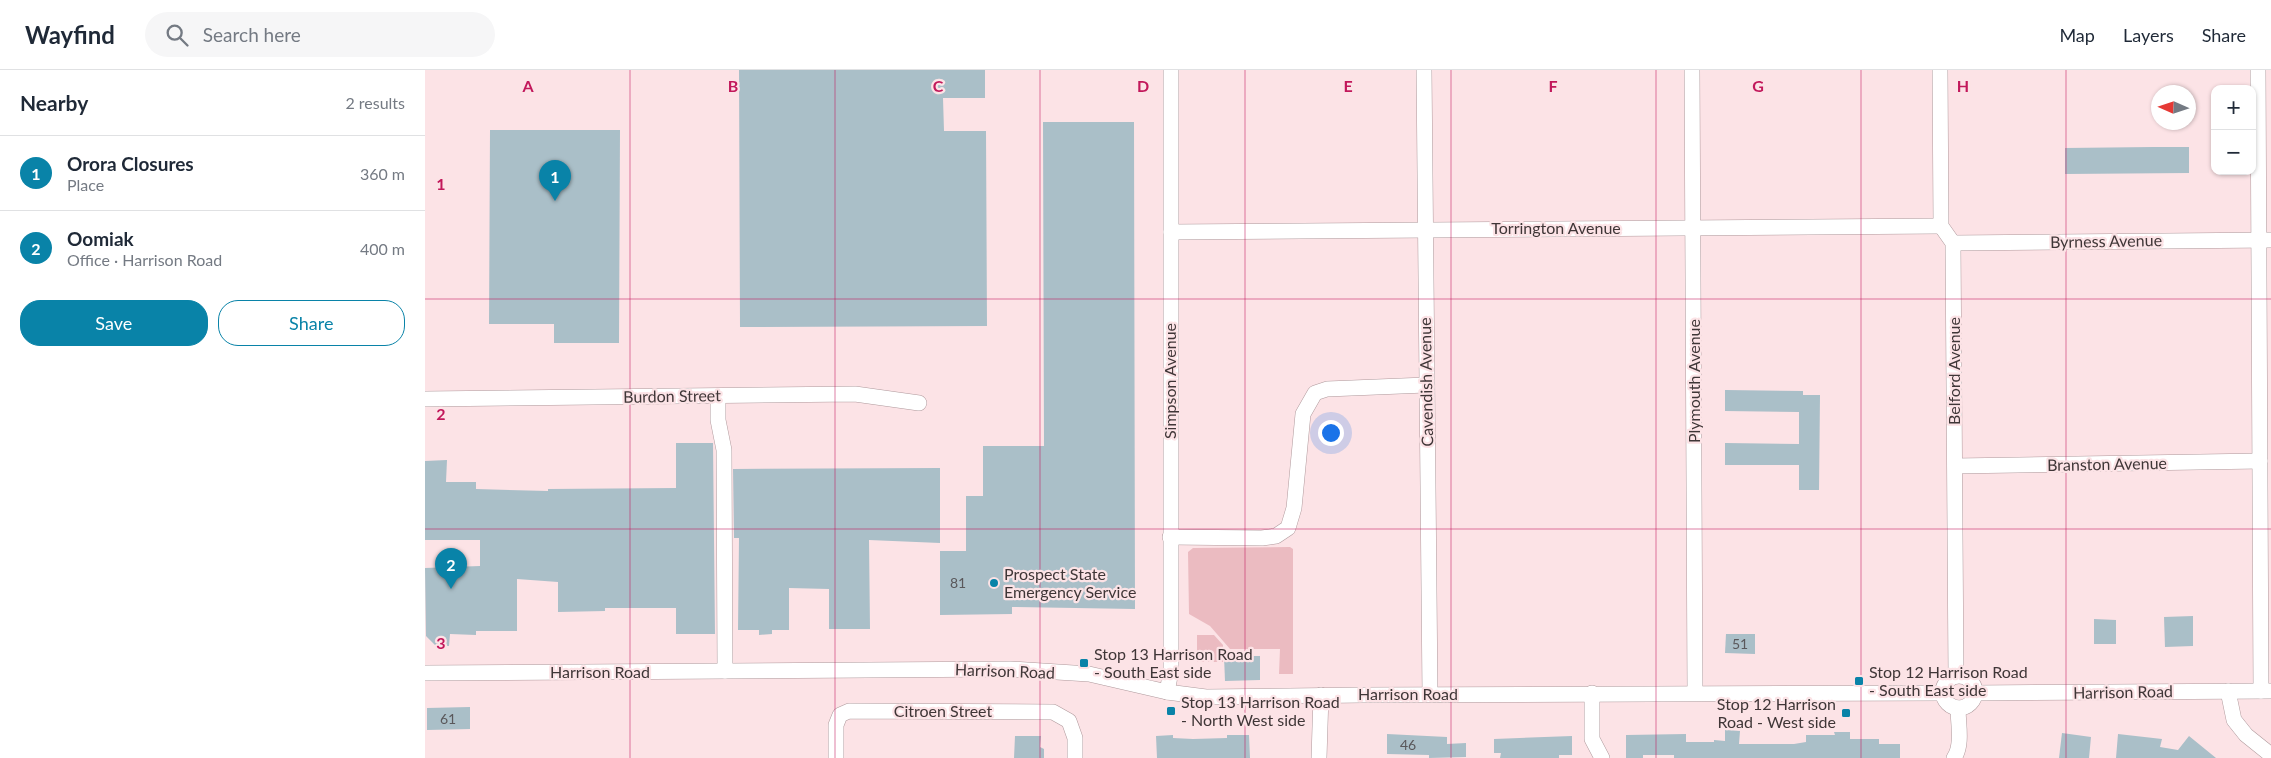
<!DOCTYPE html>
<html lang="en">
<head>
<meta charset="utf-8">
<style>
	:root { --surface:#fff; --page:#f6f6f7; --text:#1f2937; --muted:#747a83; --line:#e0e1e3; --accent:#0983a8 }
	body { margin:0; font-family:Lato,sans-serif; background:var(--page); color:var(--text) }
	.controls { position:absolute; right:15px; top:15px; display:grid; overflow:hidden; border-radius:10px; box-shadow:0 1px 4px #0004 }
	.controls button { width:45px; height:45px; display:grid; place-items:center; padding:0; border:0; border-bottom:1px solid var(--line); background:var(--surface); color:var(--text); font:25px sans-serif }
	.compass { position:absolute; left:1726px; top:15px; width:45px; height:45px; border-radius:50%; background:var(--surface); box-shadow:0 1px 4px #0004; rotate:273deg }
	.you { position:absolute; left:905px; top:362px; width:18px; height:18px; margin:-12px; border:4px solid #fff; border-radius:50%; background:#1a73e8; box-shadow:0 0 0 8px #1a73e833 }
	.badge { display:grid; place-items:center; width:32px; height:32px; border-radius:50%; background:var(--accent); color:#fff; font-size:16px; font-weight:700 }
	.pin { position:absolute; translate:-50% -41px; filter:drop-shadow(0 1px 2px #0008) }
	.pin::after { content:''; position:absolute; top:26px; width:18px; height:15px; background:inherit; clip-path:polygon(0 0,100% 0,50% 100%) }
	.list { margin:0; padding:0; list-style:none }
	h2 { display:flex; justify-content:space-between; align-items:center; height:65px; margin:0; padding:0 20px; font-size:21px }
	h2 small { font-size:16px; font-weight:400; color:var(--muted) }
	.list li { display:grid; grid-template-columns:32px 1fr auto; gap:15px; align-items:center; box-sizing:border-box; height:75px; padding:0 20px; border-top:1px solid var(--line) }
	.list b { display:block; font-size:19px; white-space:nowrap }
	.list p { margin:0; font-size:16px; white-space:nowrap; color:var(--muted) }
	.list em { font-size:16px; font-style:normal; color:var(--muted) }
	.actions { display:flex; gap:10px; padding:15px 20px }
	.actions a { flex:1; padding:11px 0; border:1px solid var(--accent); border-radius:20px; text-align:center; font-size:18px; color:var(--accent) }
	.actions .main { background:var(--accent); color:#fff }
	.icon { flex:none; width:28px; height:28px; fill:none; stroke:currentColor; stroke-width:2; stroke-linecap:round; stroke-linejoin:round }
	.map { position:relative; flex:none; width:1846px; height:688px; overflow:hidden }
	header { display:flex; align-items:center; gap:30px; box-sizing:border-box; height:70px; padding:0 25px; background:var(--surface); border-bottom:1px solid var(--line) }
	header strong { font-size:24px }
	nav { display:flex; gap:28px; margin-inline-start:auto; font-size:18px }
	.search { width:350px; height:45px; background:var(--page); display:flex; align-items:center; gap:12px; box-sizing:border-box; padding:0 18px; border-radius:28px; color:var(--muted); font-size:19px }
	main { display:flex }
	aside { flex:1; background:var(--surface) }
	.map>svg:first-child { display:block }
	.green { fill:#ebbbc1 }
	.building { fill:#aabfc8 }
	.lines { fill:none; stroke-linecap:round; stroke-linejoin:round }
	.minor-casing { stroke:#af999c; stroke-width:16 }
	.minor { stroke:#fff; stroke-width:15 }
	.grid { fill:none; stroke:#c2185b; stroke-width:1; stroke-opacity:0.55 }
	.poi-dot { fill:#0983a8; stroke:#fce3e6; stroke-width:2 }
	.labels { text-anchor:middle; stroke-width:4.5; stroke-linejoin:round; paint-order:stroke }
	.number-label { font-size:14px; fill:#5a585b }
	.street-label { font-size:16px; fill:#3f3637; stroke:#fce3e6 }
	.poi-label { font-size:16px; fill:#3f3637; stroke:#fce3e6; text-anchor:start }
	.grid-label { font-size:16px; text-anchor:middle; font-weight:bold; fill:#c2185b; stroke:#fce3e6; stroke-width:4.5; stroke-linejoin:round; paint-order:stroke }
</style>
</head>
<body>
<header>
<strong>Wayfind</strong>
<div class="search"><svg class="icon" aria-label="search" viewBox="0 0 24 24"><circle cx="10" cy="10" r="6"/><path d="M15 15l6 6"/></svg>Search here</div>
<nav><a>Map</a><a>Layers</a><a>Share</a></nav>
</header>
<main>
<aside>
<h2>Nearby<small>2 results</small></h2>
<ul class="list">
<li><span class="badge">1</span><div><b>Orora Closures</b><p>Place</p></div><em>360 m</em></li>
<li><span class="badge">2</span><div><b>Oomiak</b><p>Office · Harrison Road</p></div><em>400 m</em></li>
</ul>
<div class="actions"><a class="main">Save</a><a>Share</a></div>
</aside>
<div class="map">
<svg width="1846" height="688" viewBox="0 0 1846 688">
	<rect width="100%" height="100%" fill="#fce3e6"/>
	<g class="green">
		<path d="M865,477L868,479V604H854L855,579H805L785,556L764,544L763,482L768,478Z"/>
		<path d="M772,565H789L798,575V592H772Z"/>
	</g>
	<g class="building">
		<path d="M314,0H560V28H518L519,61H561L562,256L315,257Z"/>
		<path d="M618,52H709L710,539L587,537V544L515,545V481H541V426H558V376H619Z"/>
		<path d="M65,60H195L194,273H129V254H64Z"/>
		<path d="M1728,77H1764V103L1640,104V78Z"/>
		<path d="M1300,320L1378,321V325H1395L1394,420H1374V395H1300V373L1374,374V342L1300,341Z"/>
		<path d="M251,373H288L290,564H251V538H180V541L133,542V512L92,509V561H51V565L25,564L24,576L10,575L1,566L0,498L55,496V470H0V391L22,390L21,412H51V419L123,421V419L251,418Z"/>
		<path d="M515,398V473L444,470L445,559H404V519L364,518V560H347V564L334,565V560H313L314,468H309L308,399Z"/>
		<path d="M1768,546V576L1740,577L1739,547Z"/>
		<path d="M1669,549L1691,550V574H1669Z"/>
		<path d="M1301,564H1330V584L1300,583Z"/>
		<path d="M799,586H835V610L800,611Z"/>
		<path d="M45,637V659L2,660V638Z"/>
		<path d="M1300,660L1315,661L1314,674H1369L1381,672V665H1410L1409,662H1425V669H1454V674H1475V688H1249V685H1218V688H1201V665L1261,664V672H1289V670L1300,671Z"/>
		<path d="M1637,663L1666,667L1664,688H1634Z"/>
		<path d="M962,664L1022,667V674L1041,673V687L1004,688V685L962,684Z"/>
		<path d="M1693,664L1737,669L1735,677L1753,680L1764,666L1791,688H1691Z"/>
		<path d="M748,665V668L768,669L802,668V665H824L825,688H732L731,666Z"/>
		<path d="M590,666H616L615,677L619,679V688H589Z"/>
		<path d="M1147,666V685H1134V688H1075L1076,683H1069V669Z"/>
	</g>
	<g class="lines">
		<g class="minor-casing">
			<g id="minor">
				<path d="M999,0L1005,624"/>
				<path d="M1267,0L1270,623"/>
				<path d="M1515,0L1516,156L1528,173L1531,606"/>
				<path d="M1833,0L1836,621"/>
				<path d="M746,162L1516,156"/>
				<path d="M1528,173L1846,170"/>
				<path d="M293,326V350L299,380L300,601"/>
				<path d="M0,329L430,324L494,333"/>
				<path d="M1530,396L1835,391"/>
				<path d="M745,467L837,468L851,466L863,458L869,438L878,344L890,323L902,319L1001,315"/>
				<path d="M0,603L585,599L664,604L742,622L781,627L937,625L1518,623"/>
				<circle cx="1534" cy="622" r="16"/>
				<path d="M1803,621L1809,650L1821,665L1846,685"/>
				<path d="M742,622L746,601V0"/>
				<path d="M1167,623V669L1177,688"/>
				<path d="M1550,623L1845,621"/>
				<path d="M411,688V655L415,645L424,641L628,642L644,651L650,668V688"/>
				<path d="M894,688L896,625"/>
				<path d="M1529,688C1538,675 1533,653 1533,638"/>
			</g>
		</g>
		<use href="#minor" class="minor"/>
	</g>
	<path class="grid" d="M205,0V688M410,0V688M615,0V688M820,0V688M1026,0V688M1231,0V688M1436,0V688M1641,0V688M0,229H1846M0,459H1846"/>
	<g class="poi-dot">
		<circle cx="569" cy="513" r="5"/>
		<rect x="654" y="588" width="10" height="10" rx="2.5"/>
		<rect x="1429" y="606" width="10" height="10" rx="2.5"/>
		<rect x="741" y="636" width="10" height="10" rx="2.5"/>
		<rect x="1416" y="638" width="10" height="10" rx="2.5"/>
	</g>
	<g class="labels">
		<g class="number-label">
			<text x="533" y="518">81</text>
			<text x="1315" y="579">51</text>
			<text x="23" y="654">61</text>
			<text x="983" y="680">46</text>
		</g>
		<g class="street-label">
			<text x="1131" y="164">Torrington Avenue</text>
			<text transform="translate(1681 171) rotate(-1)" y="6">Byrness Avenue</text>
			<text transform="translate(1529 301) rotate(-90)" y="6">Belford Avenue</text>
			<text transform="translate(745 311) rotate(-90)" y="6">Simpson Avenue</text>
			<text transform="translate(1269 311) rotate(-90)" y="6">Plymouth Avenue</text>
			<text transform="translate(1001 312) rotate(-91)" y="6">Cavendish Avenue</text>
			<text transform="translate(247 326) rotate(-1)" y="6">Burdon Street</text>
			<text transform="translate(1682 394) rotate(-1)" y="6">Branston Avenue</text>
			<text transform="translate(580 601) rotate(2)" y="6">Harrison Road</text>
			<text x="175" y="608">Harrison Road</text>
			<text transform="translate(1698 622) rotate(-1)" y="6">Harrison Road</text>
			<text x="983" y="630">Harrison Road</text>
			<text x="518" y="647">Citroen Street</text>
		</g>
		<g class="poi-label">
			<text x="579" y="510">Prospect State<tspan x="579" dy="18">Emergency Service</tspan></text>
			<text x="669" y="590">Stop 13 Harrison Road<tspan x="669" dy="18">- South East side</tspan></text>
			<text x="1444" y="608">Stop 12 Harrison Road<tspan x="1444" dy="18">- South East side</tspan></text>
			<text x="756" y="638">Stop 13 Harrison Road<tspan x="756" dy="18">- North West side</tspan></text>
			<text x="1411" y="640" text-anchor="end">Stop 12 Harrison<tspan x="1411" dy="18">Road - West side</tspan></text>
		</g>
	</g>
	<g class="grid-label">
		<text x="103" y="22">A</text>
		<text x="308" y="22">B</text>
		<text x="513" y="22">C</text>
		<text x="718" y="22">D</text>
		<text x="923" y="22">E</text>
		<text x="1128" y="22">F</text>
		<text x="1333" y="22">G</text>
		<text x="1538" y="22">H</text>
		<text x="16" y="120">1</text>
		<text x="16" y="350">2</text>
		<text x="16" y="579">3</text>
	</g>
</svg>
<div class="controls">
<button>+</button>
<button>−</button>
</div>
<svg class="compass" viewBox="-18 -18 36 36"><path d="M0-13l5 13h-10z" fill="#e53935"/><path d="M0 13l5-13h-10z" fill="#747a83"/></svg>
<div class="you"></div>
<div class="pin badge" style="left:130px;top:131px">1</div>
<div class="pin badge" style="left:26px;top:519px">2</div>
</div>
</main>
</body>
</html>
